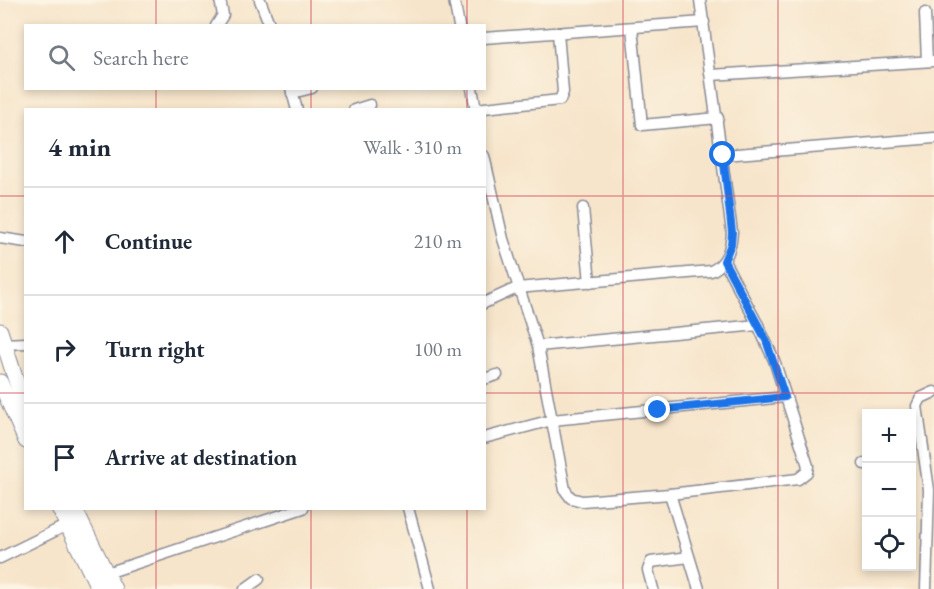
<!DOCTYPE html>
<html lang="en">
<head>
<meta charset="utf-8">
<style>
	:root { --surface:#fff; --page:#f6f6f7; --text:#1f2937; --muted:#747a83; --line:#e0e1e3 }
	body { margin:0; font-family:"EB Garamond",serif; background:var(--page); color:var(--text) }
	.controls { position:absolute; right:18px; bottom:18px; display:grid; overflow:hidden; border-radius:0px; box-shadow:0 3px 9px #0003 }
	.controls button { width:54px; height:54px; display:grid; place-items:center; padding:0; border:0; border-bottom:2px solid var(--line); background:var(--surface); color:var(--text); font:30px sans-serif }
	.stop { position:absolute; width:18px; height:18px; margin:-14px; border:4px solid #1a73e8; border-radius:50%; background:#fff }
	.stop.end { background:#1a73e8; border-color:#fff; box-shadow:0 2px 6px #0008 }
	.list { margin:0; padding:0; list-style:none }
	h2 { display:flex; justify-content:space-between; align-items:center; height:78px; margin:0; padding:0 24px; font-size:26px }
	h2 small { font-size:20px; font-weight:400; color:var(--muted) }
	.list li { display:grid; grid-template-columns:39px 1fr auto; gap:18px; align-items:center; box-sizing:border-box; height:108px; padding:0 24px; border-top:2px solid var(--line) }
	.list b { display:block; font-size:22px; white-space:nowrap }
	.list em { font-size:20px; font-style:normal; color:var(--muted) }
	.icon { flex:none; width:33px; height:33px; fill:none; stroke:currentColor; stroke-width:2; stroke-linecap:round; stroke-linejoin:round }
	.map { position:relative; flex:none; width:934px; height:589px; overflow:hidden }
	.search { position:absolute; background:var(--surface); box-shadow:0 3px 9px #0003; left:24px; top:24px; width:462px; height:66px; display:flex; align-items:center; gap:15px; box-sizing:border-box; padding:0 21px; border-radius:0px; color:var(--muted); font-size:22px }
	.panel { position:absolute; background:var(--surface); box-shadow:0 3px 9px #0003; left:24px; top:108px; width:462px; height:402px; border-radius:0px }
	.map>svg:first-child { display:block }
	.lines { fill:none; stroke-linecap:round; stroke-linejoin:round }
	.minor-casing { stroke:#898a94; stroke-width:13 }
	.highway-casing { stroke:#898a94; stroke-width:17 }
	.minor { stroke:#fff; stroke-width:10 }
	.highway { stroke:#fff; stroke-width:15 }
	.route { stroke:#1a73e8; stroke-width:8 }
	.grid { fill:none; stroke:#d1495b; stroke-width:1.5; stroke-opacity:0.55 }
</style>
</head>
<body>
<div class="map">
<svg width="934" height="589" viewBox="0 0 934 589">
	<rect width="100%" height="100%" fill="#fcf5e5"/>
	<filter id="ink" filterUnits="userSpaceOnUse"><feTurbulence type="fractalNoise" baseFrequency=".0167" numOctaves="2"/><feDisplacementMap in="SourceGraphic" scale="12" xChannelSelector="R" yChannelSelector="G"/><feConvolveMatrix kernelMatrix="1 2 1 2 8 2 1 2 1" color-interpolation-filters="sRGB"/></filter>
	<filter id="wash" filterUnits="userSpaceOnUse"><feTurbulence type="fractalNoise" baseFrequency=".008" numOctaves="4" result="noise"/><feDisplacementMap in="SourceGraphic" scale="24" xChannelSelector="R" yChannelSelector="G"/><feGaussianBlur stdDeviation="1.35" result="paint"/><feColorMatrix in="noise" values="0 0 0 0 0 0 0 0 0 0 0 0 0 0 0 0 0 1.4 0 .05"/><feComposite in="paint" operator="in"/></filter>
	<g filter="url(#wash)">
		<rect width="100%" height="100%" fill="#f7e5cb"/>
	</g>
	<g filter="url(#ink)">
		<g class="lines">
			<g class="minor-casing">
				<g id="minor">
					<path d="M260,0L270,26"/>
					<path d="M454,0L459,26"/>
					<path d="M925,13L927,61"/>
					<path d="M216,26L223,15L220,0"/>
					<path d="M632,28L642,125L718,118"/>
					<path d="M484,38L704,22"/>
					<path d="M711,75L934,61"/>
					<path d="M291,88L297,110"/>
					<path d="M472,88L476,110"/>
					<path d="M292,93L312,88"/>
					<path d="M475,109L560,100L563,92L558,33"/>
					<path d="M354,110L370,105"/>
					<path d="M724,155L934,138"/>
					<path d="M484,156L503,239L538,346L565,490L571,498L582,501L670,494L798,479L807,472L808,466L774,360L758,325L538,346"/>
					<path d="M583,208L590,282"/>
					<path d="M0,238L26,242"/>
					<path d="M724,261L758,325"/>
					<path d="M484,303L517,288L711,271C727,264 731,248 732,232L700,0"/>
					<path d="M3,344L26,343"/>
					<path d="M484,379L497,375"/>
					<path d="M484,438L552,420L785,397"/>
					<path d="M864,464H866"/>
					<path d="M670,494L699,589"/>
					<path d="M408,508L430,589"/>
					<path d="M0,558L67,525"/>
					<path d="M107,573L303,508"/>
					<path d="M245,589L259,579"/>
					<path d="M653,589L648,570L651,562L689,557"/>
					<path d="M926,589L929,490L917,406L921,398L934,392"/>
				</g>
			</g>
			<g class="highway-casing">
				<g id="highway">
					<path d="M0,331L26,411"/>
					<path d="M0,382L26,441"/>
					<path d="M59,508L99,589"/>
					<path d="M74,508L114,589"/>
				</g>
			</g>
			<use href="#minor" class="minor"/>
			<use href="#highway" class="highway"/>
		</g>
	</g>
	<g class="lines" filter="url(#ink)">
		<path class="route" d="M658,410L785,397L766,340L724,261L731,244L732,232L723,155"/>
	</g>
	<path class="grid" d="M156,0V26M311,0V26M467,0V26M623,0V589M778,0V589M156,88V110M311,88V110M467,88V110M0,196H26M484,196H934M0,393H26M484,393H934M156,508V589M311,508V589M467,508V589"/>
</svg>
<div class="controls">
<button>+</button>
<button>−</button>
<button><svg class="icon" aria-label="locate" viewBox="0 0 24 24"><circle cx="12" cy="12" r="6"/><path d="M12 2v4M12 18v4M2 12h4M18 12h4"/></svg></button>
</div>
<div class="stop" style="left:723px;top:155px"></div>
<div class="stop end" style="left:658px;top:410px"></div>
<div class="search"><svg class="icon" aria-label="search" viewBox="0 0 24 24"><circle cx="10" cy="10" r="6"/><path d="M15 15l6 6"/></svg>Search here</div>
<section class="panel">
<h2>4 min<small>Walk · 310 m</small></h2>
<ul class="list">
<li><svg class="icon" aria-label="ahead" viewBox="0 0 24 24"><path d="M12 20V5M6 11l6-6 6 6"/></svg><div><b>Continue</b></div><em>210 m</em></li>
<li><svg class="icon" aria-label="right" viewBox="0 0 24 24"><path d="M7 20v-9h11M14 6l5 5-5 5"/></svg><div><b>Turn right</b></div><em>100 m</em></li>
<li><svg class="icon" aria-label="arrive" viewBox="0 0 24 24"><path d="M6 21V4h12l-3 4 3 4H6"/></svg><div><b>Arrive at destination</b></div></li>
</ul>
</section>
</div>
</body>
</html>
